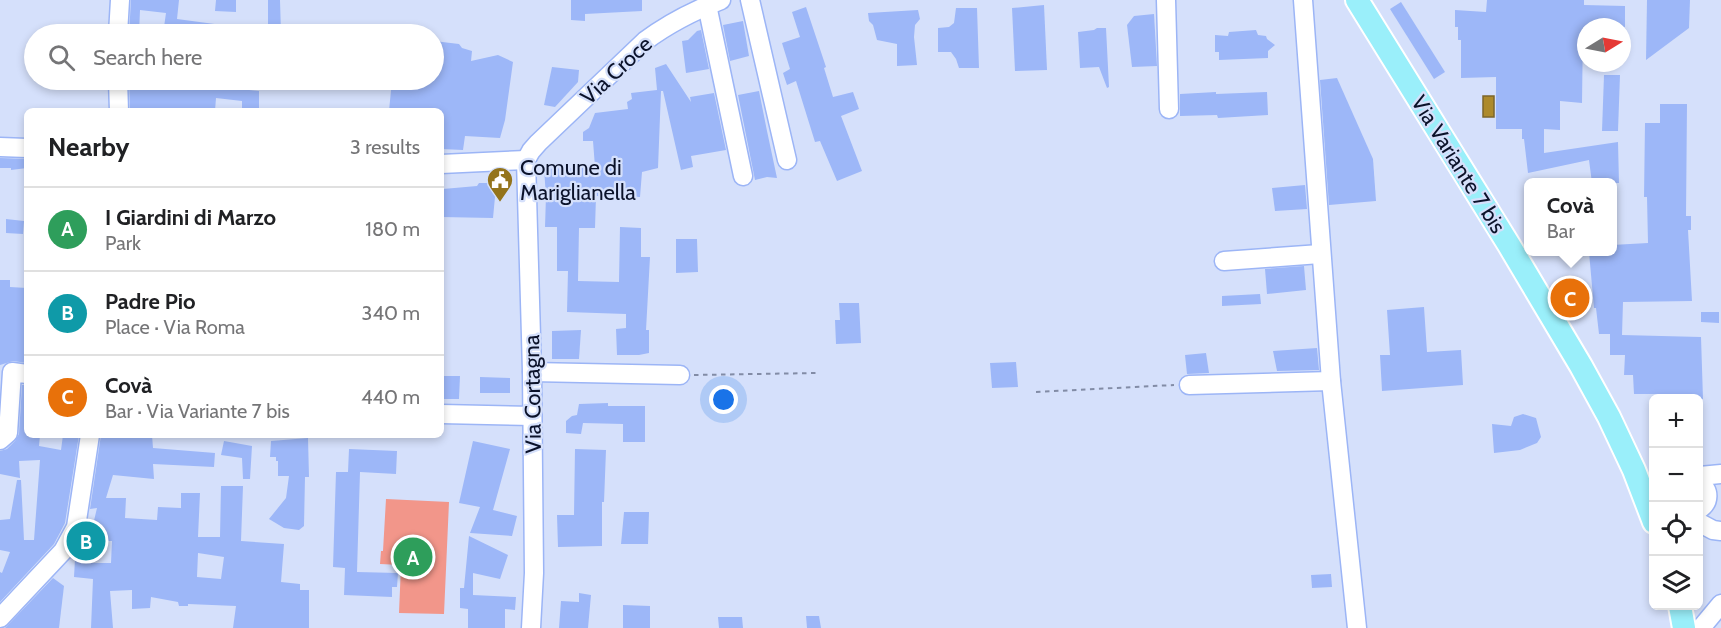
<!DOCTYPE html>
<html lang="en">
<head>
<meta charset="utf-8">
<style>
	:root { --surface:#fff; --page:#f6f6f6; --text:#202124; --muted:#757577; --line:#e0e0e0; --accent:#0b8043 }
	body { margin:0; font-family:Cabin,sans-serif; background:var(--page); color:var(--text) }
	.controls { position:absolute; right:18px; bottom:18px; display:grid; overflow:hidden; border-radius:9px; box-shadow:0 3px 9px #0003 }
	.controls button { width:54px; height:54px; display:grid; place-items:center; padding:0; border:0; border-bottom:2px solid var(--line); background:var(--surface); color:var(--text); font:30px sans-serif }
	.compass { position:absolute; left:1577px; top:18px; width:54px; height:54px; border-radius:50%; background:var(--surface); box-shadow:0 3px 9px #0003; rotate:80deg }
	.you { position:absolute; left:724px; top:400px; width:21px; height:21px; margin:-15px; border:4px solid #fff; border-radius:50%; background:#1a73e8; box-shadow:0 0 0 9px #1a73e833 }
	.badge { display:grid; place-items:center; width:39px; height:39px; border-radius:50%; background:var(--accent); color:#fff; font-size:20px; font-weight:700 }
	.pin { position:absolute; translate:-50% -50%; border:3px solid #fff; box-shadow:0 2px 6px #0006 }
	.popup { position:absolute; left:1524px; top:178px; width:93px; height:78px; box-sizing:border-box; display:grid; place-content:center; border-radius:9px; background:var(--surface); filter:drop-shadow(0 2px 4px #0005); font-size:20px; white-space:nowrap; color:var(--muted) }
	.popup b { font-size:22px; color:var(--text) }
	.popup::after { content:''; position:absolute; left:50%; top:100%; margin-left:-12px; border:12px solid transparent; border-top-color:var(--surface) }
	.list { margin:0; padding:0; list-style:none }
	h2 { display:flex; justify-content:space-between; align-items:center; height:78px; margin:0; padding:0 24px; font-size:26px }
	h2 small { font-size:20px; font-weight:400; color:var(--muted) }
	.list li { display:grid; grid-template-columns:39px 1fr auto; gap:18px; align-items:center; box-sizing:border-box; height:84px; padding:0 24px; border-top:2px solid var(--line) }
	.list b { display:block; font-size:22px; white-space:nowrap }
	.list p { margin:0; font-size:20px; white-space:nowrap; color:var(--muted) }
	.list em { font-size:20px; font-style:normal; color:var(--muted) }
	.icon { flex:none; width:33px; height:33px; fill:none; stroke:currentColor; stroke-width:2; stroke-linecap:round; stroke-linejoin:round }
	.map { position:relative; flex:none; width:1721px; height:628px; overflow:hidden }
	.search { position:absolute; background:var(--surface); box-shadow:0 3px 9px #0003; left:24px; top:24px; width:420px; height:66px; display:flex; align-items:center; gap:15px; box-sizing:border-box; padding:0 21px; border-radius:33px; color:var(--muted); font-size:22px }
	.panel { position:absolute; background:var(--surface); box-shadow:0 3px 9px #0003; left:24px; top:108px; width:420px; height:330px; border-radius:9px }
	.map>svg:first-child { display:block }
	.green { fill:#f2968a }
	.water { fill:#ad8a2b; stroke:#7c662b; stroke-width:1.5 }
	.building { fill:#9db7f8; fill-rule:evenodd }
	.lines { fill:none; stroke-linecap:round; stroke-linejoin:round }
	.minor-casing { stroke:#9cb5f6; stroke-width:21 }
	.major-casing { stroke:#fff; stroke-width:26 }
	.path { stroke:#828ca6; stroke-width:2; stroke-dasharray:4.5 4.5; stroke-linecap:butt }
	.minor { stroke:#fff; stroke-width:18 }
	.major { stroke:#9aeffa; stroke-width:22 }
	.labels { text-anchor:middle; stroke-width:4.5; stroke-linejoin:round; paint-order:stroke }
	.street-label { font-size:22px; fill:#0b122a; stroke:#d5e0fb }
	.poi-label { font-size:22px; fill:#0b122a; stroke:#d5e0fb; text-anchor:start }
</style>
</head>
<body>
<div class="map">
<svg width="1721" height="628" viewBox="0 0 1721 628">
	<rect width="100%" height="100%" fill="#d5e0fb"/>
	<path class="green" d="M386,499L449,502L444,614L399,613L401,565L380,564L381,551H383Z"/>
	<rect class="water" x="1483" y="96" width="11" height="21"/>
	<g class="building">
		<path d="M131,0H179L177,19L222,25V34H163L166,13L140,10L139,34H129Z"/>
		<path d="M216,0H236V12L215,11Z"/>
		<path d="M268,0H280L281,33H268Z"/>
		<path d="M571,0H642V11L585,14V21L571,20Z"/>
		<path d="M1487,0H1584V5L1625,6V27H1583L1582,103L1560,101V130L1544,129V153L1618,142L1619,183H1592L1589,160L1528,173L1524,139H1522V129H1496V77L1461,78V40H1458V27H1455V10L1486,12Z"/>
		<path d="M1647,0H1690L1689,28L1646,60Z"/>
		<path d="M1401,2L1445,72L1434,79L1390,9Z"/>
		<path d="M1044,5L1047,70L1015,71L1012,8Z"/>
		<path d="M806,7L826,67L824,68L833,97L853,92L859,109L841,116L862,171L837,181L820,141L815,142L796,81L787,85L783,73L790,69L782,43L800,37L792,12Z"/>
		<path d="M956,8H977L979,68H959L956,59L951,52H938V28L949,27L954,23Z"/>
		<path d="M918,10L920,19L915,25L914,37L917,65L897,66V44L877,40L873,25L869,21L868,13Z"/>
		<path d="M1154,14L1157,66L1132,67L1127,25L1134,16Z"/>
		<path d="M743,21L749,56L730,61L723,25Z"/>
		<path d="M1097,28H1106L1109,87L1107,88L1099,67L1080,68L1078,32L1094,30Z"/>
		<path d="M701,30L709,69L686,73L682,41L688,40L697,31Z"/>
		<path d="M1256,30L1258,35L1266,36L1267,39L1275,45L1268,51V58L1219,60V52H1215V35L1228,36L1229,32Z"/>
		<path d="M434,41L459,44L462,48L472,51L471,61L498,55L513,62L505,120L500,138L465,136L463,150L441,149V111H389L392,80H434Z"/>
		<path d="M666,64L691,102L690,97L714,93L726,150L691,156L693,167L681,170L663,91H661L658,168L642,172L640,197L596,196L595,228H579L578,281L619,282L620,227L641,228V257H650L646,330H649V353L639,355H617L616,329L626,328V314L567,312L568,271H557V227H545L546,196L544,169L595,167L593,141H583V132L589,128L595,113L628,109L627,102L632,99L631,93L657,90L655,68Z"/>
		<path d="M552,67L579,70L578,82L555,107L544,105Z"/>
		<path d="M1604,75H1620L1618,131H1602Z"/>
		<path d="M1337,78L1373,159L1376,201L1329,205L1320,80Z"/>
		<path d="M129,80H241L240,89L259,91V111H242V101L216,98L215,111H130Z"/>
		<path d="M759,91L767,131L777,178L767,177L755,180L738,95Z"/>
		<path d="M1216,92V94L1267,92L1268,115L1218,118L1217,115L1180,116V94Z"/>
		<path d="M1660,104H1687L1686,216H1691V230H1688L1692,301L1623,302L1622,335L1701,337L1703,399H1661V394H1634L1633,375H1624L1625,355H1610V334H1599L1596,308H1594L1589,252H1612V245L1648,243L1647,197H1644L1645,123H1660Z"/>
		<path d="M0,158L27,159V168L11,170V168H0Z"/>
		<path d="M479,183H503V196L495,197L493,218L441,217V201L444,200L443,189L477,186Z"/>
		<path d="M1305,185L1307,209L1275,211L1272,188Z"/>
		<path d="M6,219L24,221L23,234L6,233Z"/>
		<path d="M676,239H697L698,272L676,273Z"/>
		<path d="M1304,266L1306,290L1267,294L1265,269Z"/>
		<path d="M0,280H10V287L27,288V363L13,361L0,365Z"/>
		<path d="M1260,294L1261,304L1222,306V296Z"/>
		<path d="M839,303H859L861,343L836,344L835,320H840Z"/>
		<path d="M1424,307L1427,352L1461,350L1463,385L1382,391L1380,355H1390L1387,310Z"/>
		<path d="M1701,312H1719V323L1701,322Z"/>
		<path d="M581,330L579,359H552V331Z"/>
		<path d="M1317,348L1319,370L1277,371L1273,351Z"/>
		<path d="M1206,353L1209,373L1187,374L1185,355Z"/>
		<path d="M1016,362L1018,387L992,388L990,363Z"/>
		<path d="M441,376H460L459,399H441Z"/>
		<path d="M480,377L510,378V393H480Z"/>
		<path d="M22,385H27V435H40L39,446L61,450L63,435H79L65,523L54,544L0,602V572L2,573L10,552L0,550V520L10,519L17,480H21L24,540H34L40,460L19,461L20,478L0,474V451L7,449L15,441L19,434Z"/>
		<path d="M608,403V406H645V442H623V424L583,423L581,434L566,433V421L572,416L577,415L579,404Z"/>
		<path d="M1523,414L1536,418L1541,437L1537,443L1520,450L1494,453L1492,424L1511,426L1514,417Z"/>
		<path d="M101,435H152L153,448L215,453L214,467L153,464L154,479L113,475L106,498H126L125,518L157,520L158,507L181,508V493H200L198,537H220L221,486H243L241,541L284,544L281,582L300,584V590H309V628H233L236,606L188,604V606H179L178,602L151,597L150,608L132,609V590L110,591L113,628H91L93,579L74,577L75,559L85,561L86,563H111L112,541H103L105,532L92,529L97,508L90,509ZM198,553L224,557L221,579L197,577Z"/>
		<path d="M308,438L309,477H305L304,526L299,530L284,528L269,519L286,498L289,476H278V461H276V457H270L271,441Z"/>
		<path d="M224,441L252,446L250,479H243L242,458L221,455Z"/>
		<path d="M473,441L510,449L493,510L517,516L512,536L470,533L480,507L459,503Z"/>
		<path d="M349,449L397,451L396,474L360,472L357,572L398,573L397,587H392V597L344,595L345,568L333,567L336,472H348Z"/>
		<path d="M575,449L606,450L604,502H602V546L558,547L557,515H574Z"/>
		<path d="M624,512H649L648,544H621Z"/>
		<path d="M469,536L508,555L500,579L473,573V595L516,597L515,610L505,609V628H468V609L460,608V588H464Z"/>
		<path d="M1331,574L1332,587L1312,588L1311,575Z"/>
		<path d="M53,578L64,586L59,628H5Z"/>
		<path d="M579,593L591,595L588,628H559L561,601L579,602Z"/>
		<path d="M623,605L650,606V628H623Z"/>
		<path d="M806,616H819L821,628H807Z"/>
		<path d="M718,617H742L743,628H719Z"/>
	</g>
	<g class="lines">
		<g class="minor-casing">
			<g id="minor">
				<path d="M750,0L787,160"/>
				<path d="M1166,0L1169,109"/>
				<path d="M1303,0L1331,381L1357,628"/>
				<path d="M707,5L743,176"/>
				<path d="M118,34L120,0"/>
				<path d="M118,80L119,111"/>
				<path d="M0,147L27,148"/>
				<path d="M441,164L526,160"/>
				<path d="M1224,261L1320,254"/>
				<path d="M532,372L680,375"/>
				<path d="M1189,385L1331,381"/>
				<path d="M441,414L532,416"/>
				<path d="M0,440L8,433L12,372L27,374"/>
				<path d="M1698,479L1700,476L1721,474"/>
				<path d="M1698,482C1711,490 1710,503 1698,510"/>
				<path d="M1698,522L1713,530L1721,531"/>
				<path d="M0,618L63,551L76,527L90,435"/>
				<path d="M531,628L534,573L532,372L526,160L531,151L538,143L645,41C669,23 693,11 721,0"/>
				<path d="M1701,628L1721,604"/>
			</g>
		</g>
		<g class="major-casing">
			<g id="major">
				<path d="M1357,0L1509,245L1581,366L1609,417L1634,470L1654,522"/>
				<path d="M1680,606L1684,628"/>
			</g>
		</g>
		<g class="path">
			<path d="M694,375L817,373"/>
			<path d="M1036,392L1174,385"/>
		</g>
		<use href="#minor" class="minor"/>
		<use href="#major" class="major"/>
	</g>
	<defs>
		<g id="civic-pin" transform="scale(1.35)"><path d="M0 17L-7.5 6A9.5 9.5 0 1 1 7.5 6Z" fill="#94741b" stroke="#d5e0fb"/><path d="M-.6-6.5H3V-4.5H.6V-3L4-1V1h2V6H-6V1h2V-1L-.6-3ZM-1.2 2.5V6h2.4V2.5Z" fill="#fff"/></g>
	</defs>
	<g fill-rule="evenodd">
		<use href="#civic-pin" x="500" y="180"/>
	</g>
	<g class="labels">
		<g class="street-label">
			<text transform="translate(616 70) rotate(-43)" y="8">Via Croce</text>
			<text transform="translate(1459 164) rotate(58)" y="8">Via Variante 7 bis</text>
			<text transform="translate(532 394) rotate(-91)" y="8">Via Cortagna</text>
		</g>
		<g class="poi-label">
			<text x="520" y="175">Comune di<tspan x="520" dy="25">Mariglianella</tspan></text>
		</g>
	</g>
</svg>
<div class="controls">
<button>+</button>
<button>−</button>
<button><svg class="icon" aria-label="locate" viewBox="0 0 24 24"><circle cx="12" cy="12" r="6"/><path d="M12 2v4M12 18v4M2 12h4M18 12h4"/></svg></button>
<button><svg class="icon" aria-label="layers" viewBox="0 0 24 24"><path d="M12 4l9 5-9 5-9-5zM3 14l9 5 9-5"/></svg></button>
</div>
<svg class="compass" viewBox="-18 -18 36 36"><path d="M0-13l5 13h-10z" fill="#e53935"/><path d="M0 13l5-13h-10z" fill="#757577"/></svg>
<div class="you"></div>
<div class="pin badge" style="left:413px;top:557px;background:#2e9e5b">A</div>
<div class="pin badge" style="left:86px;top:541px;background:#0f9aa8">B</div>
<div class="pin badge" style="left:1570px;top:298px;background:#e8710a">C</div>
<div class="popup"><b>Covà</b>Bar</div>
<div class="search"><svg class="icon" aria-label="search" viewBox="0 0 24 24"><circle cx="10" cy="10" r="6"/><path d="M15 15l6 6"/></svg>Search here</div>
<section class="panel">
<h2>Nearby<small>3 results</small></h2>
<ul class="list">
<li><span class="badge" style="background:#2e9e5b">A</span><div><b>I Giardini di Marzo</b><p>Park</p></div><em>180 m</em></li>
<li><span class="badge" style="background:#0f9aa8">B</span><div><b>Padre Pio</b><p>Place · Via Roma</p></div><em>340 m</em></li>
<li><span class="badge" style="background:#e8710a">C</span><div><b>Covà</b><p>Bar · Via Variante 7 bis</p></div><em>440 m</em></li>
</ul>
</section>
</div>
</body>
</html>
